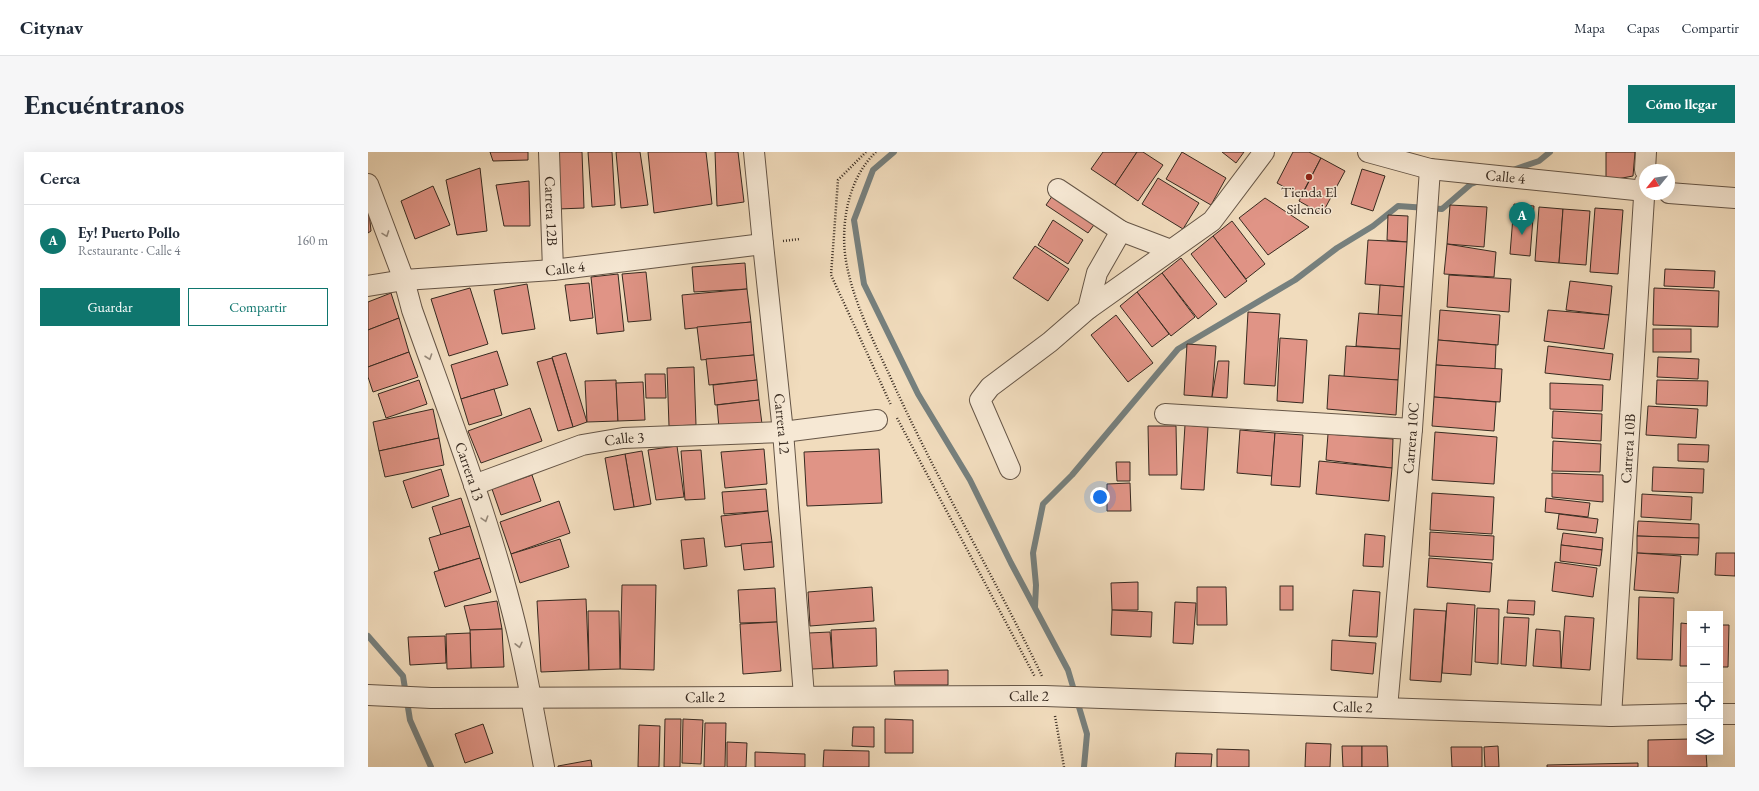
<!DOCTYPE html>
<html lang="es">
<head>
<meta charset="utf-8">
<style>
	:root { --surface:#fff; --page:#f6f6f7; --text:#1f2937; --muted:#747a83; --line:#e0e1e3; --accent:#0f766e }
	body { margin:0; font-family:"EB Garamond",serif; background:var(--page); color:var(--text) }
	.controls { position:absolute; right:12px; bottom:12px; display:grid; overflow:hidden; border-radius:0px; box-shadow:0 4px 16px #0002 }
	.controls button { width:36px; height:36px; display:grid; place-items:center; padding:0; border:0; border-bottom:1px solid var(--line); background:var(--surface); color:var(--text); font:20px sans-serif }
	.compass { position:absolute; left:1271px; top:12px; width:36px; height:36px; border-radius:50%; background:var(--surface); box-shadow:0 4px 16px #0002; rotate:240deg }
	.you { position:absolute; left:732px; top:345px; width:14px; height:14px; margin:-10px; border:3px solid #fff; border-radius:50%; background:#1a73e8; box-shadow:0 0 0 6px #1a73e833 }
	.badge { display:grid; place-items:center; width:26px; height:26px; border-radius:50%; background:var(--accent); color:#fff; font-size:13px; font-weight:700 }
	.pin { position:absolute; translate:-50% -33px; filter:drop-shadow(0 1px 2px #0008) }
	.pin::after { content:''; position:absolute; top:21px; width:14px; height:12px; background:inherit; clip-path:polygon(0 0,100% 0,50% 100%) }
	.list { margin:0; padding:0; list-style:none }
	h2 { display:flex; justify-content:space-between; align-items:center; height:52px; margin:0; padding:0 16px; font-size:17px }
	h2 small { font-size:13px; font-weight:400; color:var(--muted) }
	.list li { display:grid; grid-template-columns:26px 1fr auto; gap:12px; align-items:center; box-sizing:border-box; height:72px; padding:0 16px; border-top:1px solid var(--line) }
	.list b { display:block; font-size:15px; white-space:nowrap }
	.list p { margin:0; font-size:13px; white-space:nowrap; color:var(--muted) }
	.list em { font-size:13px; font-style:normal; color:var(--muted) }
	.actions { display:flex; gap:8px; padding:12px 16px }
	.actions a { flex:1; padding:9px 0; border:1px solid var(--accent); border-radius:0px; text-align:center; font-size:14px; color:var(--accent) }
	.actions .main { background:var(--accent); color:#fff }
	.icon { flex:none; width:22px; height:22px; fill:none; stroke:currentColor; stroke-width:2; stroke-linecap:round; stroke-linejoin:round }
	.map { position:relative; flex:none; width:1367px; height:615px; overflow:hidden; border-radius:0px }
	header { display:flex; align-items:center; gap:24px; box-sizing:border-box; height:56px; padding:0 20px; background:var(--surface); border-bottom:1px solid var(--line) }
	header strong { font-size:19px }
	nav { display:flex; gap:22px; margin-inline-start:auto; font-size:14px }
	.intro { display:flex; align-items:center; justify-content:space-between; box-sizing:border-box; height:96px; padding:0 24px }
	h1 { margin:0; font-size:28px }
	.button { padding:10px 18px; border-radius:0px; background:var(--accent); color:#fff; font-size:14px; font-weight:700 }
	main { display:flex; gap:24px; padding:0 24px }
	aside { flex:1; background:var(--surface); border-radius:0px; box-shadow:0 4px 16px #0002 }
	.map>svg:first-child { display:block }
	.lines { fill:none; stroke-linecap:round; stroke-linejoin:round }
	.stream { stroke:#76807e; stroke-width:6 }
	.building { fill:#e09486; stroke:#372a20 }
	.minor-casing { stroke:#665647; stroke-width:22 }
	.path { stroke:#372a20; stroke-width:2.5; stroke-dasharray:1 2; stroke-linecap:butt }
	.minor { stroke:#f6e8d4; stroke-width:20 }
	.oneway { stroke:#96897a }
	.poi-dot { fill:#8f2418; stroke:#f6e8d4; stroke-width:1.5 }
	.labels { text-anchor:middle; stroke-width:3; stroke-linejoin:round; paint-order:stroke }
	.street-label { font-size:15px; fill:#372a20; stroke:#f6e8d4 }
	.poi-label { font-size:15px; fill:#372a20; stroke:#f6e8d4 }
</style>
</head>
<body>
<header>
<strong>Citynav</strong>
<nav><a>Mapa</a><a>Capas</a><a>Compartir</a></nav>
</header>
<div class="intro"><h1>Encuéntranos</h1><a class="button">Cómo llegar</a></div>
<main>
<aside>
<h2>Cerca<small></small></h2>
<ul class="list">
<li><span class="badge">A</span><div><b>Ey! Puerto Pollo</b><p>Restaurante · Calle 4</p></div><em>160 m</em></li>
</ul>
<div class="actions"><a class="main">Guardar</a><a>Compartir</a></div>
</aside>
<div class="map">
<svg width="1367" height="615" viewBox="0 0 1367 615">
	<rect width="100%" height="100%" fill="#f1dcbd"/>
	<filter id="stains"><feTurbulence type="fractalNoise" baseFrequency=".005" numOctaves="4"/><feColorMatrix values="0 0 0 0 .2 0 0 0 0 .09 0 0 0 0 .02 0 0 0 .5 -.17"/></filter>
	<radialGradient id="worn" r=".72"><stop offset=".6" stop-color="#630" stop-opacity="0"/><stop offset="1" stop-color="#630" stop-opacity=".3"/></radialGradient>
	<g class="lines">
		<g class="stream">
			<path d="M526,0L505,18L486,68L496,132L550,242L602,328L643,411L700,518L719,582L716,615"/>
			<path d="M1142,19L1171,9L1182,0"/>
			<path d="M667,455L668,433L665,401L675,352L704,323L810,197L927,128L969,96L1005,74L1030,54L1074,57L1103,32L1111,29"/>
			<path d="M0,484L35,524L42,568L63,615"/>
		</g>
	</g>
	<g class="building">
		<path d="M122,0H160V8L125,9Z"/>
		<path d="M188,0H214L216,56L190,57Z"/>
		<path d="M220,0H244L247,53L224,55Z"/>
		<path d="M248,0H272L280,53L253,56Z"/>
		<path d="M280,0H338L344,52L286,61Z"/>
		<path d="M347,0H370L376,50L349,54Z"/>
		<path d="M735,0H769L747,33L723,17Z"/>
		<path d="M769,0H775L795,13L770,49L747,33Z"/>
		<path d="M814,0L858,26L843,53L798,27Z"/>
		<path d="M854,0H876L868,11Z"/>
		<path d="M925,0H941L953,6L933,44L909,31Z"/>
		<path d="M1238,0H1267L1265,24L1238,29Z"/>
		<path d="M953,6L977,19L954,62L931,49Z"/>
		<path d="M112,16L119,79L89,83L78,28Z"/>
		<path d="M994,17L1017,24L1005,59L983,52Z"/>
		<path d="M790,26L831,51L815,77L774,52Z"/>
		<path d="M161,29L162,74H136L128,33Z"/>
		<path d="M65,34L82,73L47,87L33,49Z"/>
		<path d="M689,37L731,66L720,81L678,53Z"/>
		<path d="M897,46L941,75L900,103L871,66Z"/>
		<path d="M0,50L3,79L0,81Z"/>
		<path d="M1146,52L1166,54L1162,104L1142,102Z"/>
		<path d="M1082,53L1119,55L1116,95L1079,92Z"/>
		<path d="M1171,55L1195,57L1191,111L1167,109Z"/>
		<path d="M1227,56L1255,58L1250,122L1222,120Z"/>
		<path d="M1195,57L1222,59L1218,113L1191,111Z"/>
		<path d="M1020,63L1040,64L1039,90L1019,88Z"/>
		<path d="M685,68L715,88L700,112L670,93Z"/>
		<path d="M864,69L897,112L878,127L845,84Z"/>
		<path d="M845,84L879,129L857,146L823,102Z"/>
		<path d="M1000,88L1039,90L1036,135L997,132Z"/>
		<path d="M1079,92L1128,100L1126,125L1076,122Z"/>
		<path d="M667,94L701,117L680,149L645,126Z"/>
		<path d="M813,106L849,152L830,167L794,121Z"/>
		<path d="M377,111L379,137L326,140L324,115Z"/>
		<path d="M1297,117L1347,119L1346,136L1296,134Z"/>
		<path d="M278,120L283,168L260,170L254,122Z"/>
		<path d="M794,121L827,165L803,184L769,140Z"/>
		<path d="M250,122L256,179L229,182L223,125Z"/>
		<path d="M1081,123L1143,127L1141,160L1079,155Z"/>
		<path d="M1202,129L1244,134L1241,163L1198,158Z"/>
		<path d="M221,131L225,166L202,169L197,133Z"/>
		<path d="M159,132L167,177L134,182L126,138Z"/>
		<path d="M1012,133L1036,135L1034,164L1010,163Z"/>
		<path d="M102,136L120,192L81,204L63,147Z"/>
		<path d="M1286,136L1351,139L1350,175L1285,173Z"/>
		<path d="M379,137L383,170L317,177L314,143Z"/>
		<path d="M769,140L801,182L784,195L752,154Z"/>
		<path d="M23,141L31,166L0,178V150Z"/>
		<path d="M1072,158L1132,163L1130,193L1070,188Z"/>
		<path d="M1180,158L1241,163L1236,197L1176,189Z"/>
		<path d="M880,160L912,162L907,234L876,232Z"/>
		<path d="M991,161L1034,164L1032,197L988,194Z"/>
		<path d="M748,163L785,211L760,230L723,183Z"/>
		<path d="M31,166L41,200L0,215V178Z"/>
		<path d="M383,170L386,203L333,208L329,175Z"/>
		<rect x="1285" y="177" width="38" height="23"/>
		<path d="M912,186L939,188L935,251L909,249Z"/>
		<path d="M1070,188L1128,193L1127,217L1068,213Z"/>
		<path d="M819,192L848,194L844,245L816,243Z"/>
		<path d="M978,194L1032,197L1030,228L976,225Z"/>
		<path d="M1180,194L1245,202L1242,228L1177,221Z"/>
		<path d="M129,199L140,233L93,247L83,213Z"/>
		<path d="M41,200L50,225L5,240L0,225V215Z"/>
		<path d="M198,201L219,270L205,275L184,205Z"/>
		<path d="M386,203L389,228L341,233L338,207Z"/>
		<path d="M1290,205L1331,207L1330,227L1289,225Z"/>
		<path d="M184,206L205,275L190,279L169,210Z"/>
		<path d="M850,209H861L859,246L844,245Z"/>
		<path d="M1068,213L1134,217L1132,250L1066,245Z"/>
		<path d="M326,215L328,273L301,274L299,216Z"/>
		<path d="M277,222H297L298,246H278Z"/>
		<path d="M961,223L1030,228L1028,263L959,257Z"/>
		<path d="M51,228L59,252L18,266L10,242Z"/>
		<path d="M248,228L250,269L219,270L217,229Z"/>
		<path d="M389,228L391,248L347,253L345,233Z"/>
		<path d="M1289,228L1340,229L1339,254L1288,252Z"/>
		<path d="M275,230L277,268L250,269L248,231Z"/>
		<path d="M1182,231L1235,233L1234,259L1182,257Z"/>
		<path d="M126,237L134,263L101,273L93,247Z"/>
		<path d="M1066,245L1128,250L1126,279L1064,274Z"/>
		<path d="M391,248L394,272L351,276L349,253Z"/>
		<path d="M1280,254L1330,257L1328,286L1278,283Z"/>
		<path d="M162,256L174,289L113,311L100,279Z"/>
		<path d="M65,257L71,286L11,299L5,270Z"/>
		<path d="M1185,259L1234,262L1233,289L1184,286Z"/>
		<path d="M817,273L840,275L836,338L813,337Z"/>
		<path d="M780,274H808L809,323H781Z"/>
		<path d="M872,278L907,281L904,324L869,321Z"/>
		<path d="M1067,280L1129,285L1126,332L1064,328Z"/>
		<path d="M907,281L935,283L932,335L903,333Z"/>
		<path d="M960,282L1025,287L1024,316L958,308Z"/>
		<path d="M71,286L76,313L17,325L11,299Z"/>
		<path d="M1185,289L1233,292L1232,320L1184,319Z"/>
		<path d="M1310,292L1341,293L1340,310L1310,309Z"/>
		<path d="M309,294L316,345L288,348L280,298Z"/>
		<path d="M396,297L399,332L357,336L353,300Z"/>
		<path d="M511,297L514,351L439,354L436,300Z"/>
		<path d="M333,298L337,347L317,348L313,299Z"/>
		<path d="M274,299L283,352L266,355L257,302Z"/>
		<path d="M257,302L266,355L246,358L237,306Z"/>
		<path d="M951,309L1024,316L1021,349L948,342Z"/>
		<path d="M748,310H762V329H749Z"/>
		<path d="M1285,315L1336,317L1335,341L1284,339Z"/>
		<path d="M73,317L81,344L44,356L35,329Z"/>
		<path d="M1184,321L1235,323V350L1184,345Z"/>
		<path d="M164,323L173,349L133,363L124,337Z"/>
		<path d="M762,331L763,359H739V332Z"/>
		<path d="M398,337L400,359L356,362L354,340Z"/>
		<path d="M1064,341L1126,345L1124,382L1062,378Z"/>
		<path d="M1274,342L1324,345L1323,368L1273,365Z"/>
		<path d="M93,346L102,374L73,383L64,355Z"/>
		<path d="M1178,346L1222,351L1220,365L1177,360Z"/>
		<path d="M191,349L202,381L143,402L132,370Z"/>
		<path d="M400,359L404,390L357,395L353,364Z"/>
		<path d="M1191,362L1230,367L1228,381L1189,377Z"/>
		<path d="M1270,369L1331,372V386L1269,384Z"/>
		<path d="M102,374L112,406L71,418L61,386Z"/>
		<path d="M1062,380L1126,384L1125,408L1061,404Z"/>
		<path d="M1195,381L1235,386L1234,398L1193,393Z"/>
		<path d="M997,382L1017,384L1015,415L995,414Z"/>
		<path d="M1269,384L1331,386L1330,403L1269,401Z"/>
		<path d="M336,386L339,414L316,417L313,388Z"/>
		<path d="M192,387L201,415L152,431L143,402Z"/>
		<path d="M404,390L406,415L376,418L373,392Z"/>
		<path d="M1193,393L1234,398L1232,414L1192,409Z"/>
		<path d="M1269,401L1313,404L1310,441L1266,438Z"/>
		<path d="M1348,401H1367V424L1347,423Z"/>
		<path d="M112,406L123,440L77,455L66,420Z"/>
		<path d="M1061,406L1124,411L1122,440L1059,435Z"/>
		<path d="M1187,410L1229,416L1225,445L1184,439Z"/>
		<path d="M770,430V458H744L743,431Z"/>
		<path d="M254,433H288L286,518L252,517Z"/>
		<rect x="912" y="434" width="13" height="24"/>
		<path d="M504,435L506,469L442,474L440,440Z"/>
		<path d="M829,435H858L859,473H829Z"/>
		<path d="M407,436L409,470L372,471L370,438Z"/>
		<path d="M985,438L1012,440L1009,485L981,484Z"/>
		<path d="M1271,445L1306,446L1304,508L1269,507Z"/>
		<path d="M218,447L221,518L173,520L169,449Z"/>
		<path d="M1140,448L1167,449L1166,463L1139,461Z"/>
		<path d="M129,449L134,477L102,478L96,454Z"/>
		<path d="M807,450L828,451L825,492L805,491Z"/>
		<path d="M1079,451L1107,453L1103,523L1074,521Z"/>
		<path d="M1109,456L1131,457L1130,512L1107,510Z"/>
		<path d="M1046,457L1078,459L1073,530L1042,528Z"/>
		<path d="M744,458L784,460L783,485L743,483Z"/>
		<path d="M220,459H251L252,517L221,518Z"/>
		<path d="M1197,464L1226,466L1222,518L1193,516Z"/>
		<path d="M1136,465L1161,466L1158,514L1133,512Z"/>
		<path d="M409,470L413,519L375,522L372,472Z"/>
		<path d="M1313,471L1322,472V514H1312Z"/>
		<path d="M1352,473H1361L1360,515H1352Z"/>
		<path d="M508,476L509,514L465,516L463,478Z"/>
		<path d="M134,477L136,515L103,516L102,478Z"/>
		<path d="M1168,477L1192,479L1193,516L1165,514Z"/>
		<path d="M462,480L465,516L444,517L441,481Z"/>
		<path d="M102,481L103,516L79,517L78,482Z"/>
		<path d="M77,484L78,511L42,513L40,485Z"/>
		<path d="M964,488L1008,491L1005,522L963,518Z"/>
		<path d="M580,518V533H527L526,519Z"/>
		<path d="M297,567H313L312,615H296Z"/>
		<path d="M315,567L335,568L333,612L314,611Z"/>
		<path d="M517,567L545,568V601H517Z"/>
		<path d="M337,571H358L357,615H336Z"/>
		<path d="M115,572L125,601L97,611L87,582Z"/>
		<path d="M271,573L292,574L291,615H270Z"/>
		<path d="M485,575H506V595L484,594Z"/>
		<path d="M1322,587V600H1338L1339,615H1280V588Z"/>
		<path d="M359,590L379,591L378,615H359Z"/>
		<path d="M938,591L963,592L962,615H937Z"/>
		<path d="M974,594H994V615H975Z"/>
		<path d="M994,594H1019L1020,615H994Z"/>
		<path d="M1130,594L1131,615H1117L1116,595Z"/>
		<path d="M1083,595H1114V615H1084Z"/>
		<path d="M849,597L881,598V615H849Z"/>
		<path d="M456,598L501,599V615H455Z"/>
		<path d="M387,600L437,602V615H387Z"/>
		<path d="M808,601L844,602L843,615H807Z"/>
		<path d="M223,608L224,615H190V614Z"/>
		<path d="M1270,611V615H1179V613Z"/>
	</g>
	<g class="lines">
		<g class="minor-casing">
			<g id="minor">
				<path id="s1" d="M181,0L185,118"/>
				<path id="s2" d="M386,0L395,92L415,280L436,544"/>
				<path id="s3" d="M1000,0L1062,17L1277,39"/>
				<path d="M1277,18L1278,0"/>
				<path id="s4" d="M0,32L36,128L44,158C77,251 113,344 139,440C155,497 165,557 176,615"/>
				<path d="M690,37L753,79L803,98"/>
				<path d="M1301,41L1367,46"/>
				<path id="s5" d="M0,134L36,128L185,118L395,92"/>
				<path d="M720,157L729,121L753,79"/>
				<path d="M797,262L1044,277"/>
				<path d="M642,317L612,248L622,235L682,190L720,157L844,69L896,0"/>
				<path id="s6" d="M106,333L214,293L255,286L415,280L509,268"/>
				<path id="s7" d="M0,543L63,546L677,544L1243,564L1322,562"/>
				<path id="s8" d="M1019,556L1044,277L1062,17"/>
				<path d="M1352,562H1367"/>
				<path id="s9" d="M1243,564L1277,30"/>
			</g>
		</g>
		<g class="path">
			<path d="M498,0L470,28L463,123L523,253"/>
			<path d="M508,0C480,26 472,73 478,109C485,149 504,186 521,222C567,325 625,422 674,524"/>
			<path d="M415,89L432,87"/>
			<path d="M529,266L667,525"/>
			<path d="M687,564L696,615"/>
		</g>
		<use href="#minor" class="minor"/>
	</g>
	<defs><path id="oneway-chevron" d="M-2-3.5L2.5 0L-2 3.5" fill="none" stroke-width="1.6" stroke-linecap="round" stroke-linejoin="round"/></defs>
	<g class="oneway">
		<use href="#oneway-chevron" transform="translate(18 82) rotate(70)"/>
		<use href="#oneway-chevron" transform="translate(61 205) rotate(71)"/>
		<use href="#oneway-chevron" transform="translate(117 367) rotate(73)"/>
		<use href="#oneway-chevron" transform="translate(151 493) rotate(77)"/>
	</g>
	<circle class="poi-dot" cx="941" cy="25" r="4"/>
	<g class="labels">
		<g class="street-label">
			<text dy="5" stroke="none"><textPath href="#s3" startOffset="140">Calle 4</textPath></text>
			<text dy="5" stroke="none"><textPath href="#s1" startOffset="59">Carrera 12B</textPath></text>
			<text dy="5" stroke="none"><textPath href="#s5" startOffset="198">Calle 4</textPath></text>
			<text dy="5" stroke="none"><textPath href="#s2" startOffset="273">Carrera 12</textPath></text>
			<text dy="5" stroke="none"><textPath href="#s8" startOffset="271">Carrera 10C</textPath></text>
			<text dy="5" stroke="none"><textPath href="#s6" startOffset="158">Calle 3</textPath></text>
			<text dy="5" stroke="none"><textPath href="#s9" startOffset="268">Carrera 10B</textPath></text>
			<text dy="5" stroke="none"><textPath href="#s4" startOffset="305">Carrera 13</textPath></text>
			<text dy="5" stroke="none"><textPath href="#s7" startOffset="337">Calle 2</textPath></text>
			<text dy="5" stroke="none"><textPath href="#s7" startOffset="661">Calle 2</textPath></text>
			<text dy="5" stroke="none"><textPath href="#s7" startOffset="985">Calle 2</textPath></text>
		</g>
		<g class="poi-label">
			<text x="941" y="45">Tienda El<tspan x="941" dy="17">Silencio</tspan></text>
		</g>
	</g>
	<rect width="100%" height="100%" filter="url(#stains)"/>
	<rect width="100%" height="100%" fill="url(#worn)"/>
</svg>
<div class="controls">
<button>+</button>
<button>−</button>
<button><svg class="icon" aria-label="locate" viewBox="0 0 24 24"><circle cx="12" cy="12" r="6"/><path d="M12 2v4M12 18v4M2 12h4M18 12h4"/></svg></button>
<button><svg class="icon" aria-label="layers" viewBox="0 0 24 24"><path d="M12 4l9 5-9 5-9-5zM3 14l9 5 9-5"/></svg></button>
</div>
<svg class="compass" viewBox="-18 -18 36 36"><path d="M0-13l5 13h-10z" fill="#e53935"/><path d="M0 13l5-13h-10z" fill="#747a83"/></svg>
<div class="you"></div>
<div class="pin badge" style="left:1154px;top:83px">A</div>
</div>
</main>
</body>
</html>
